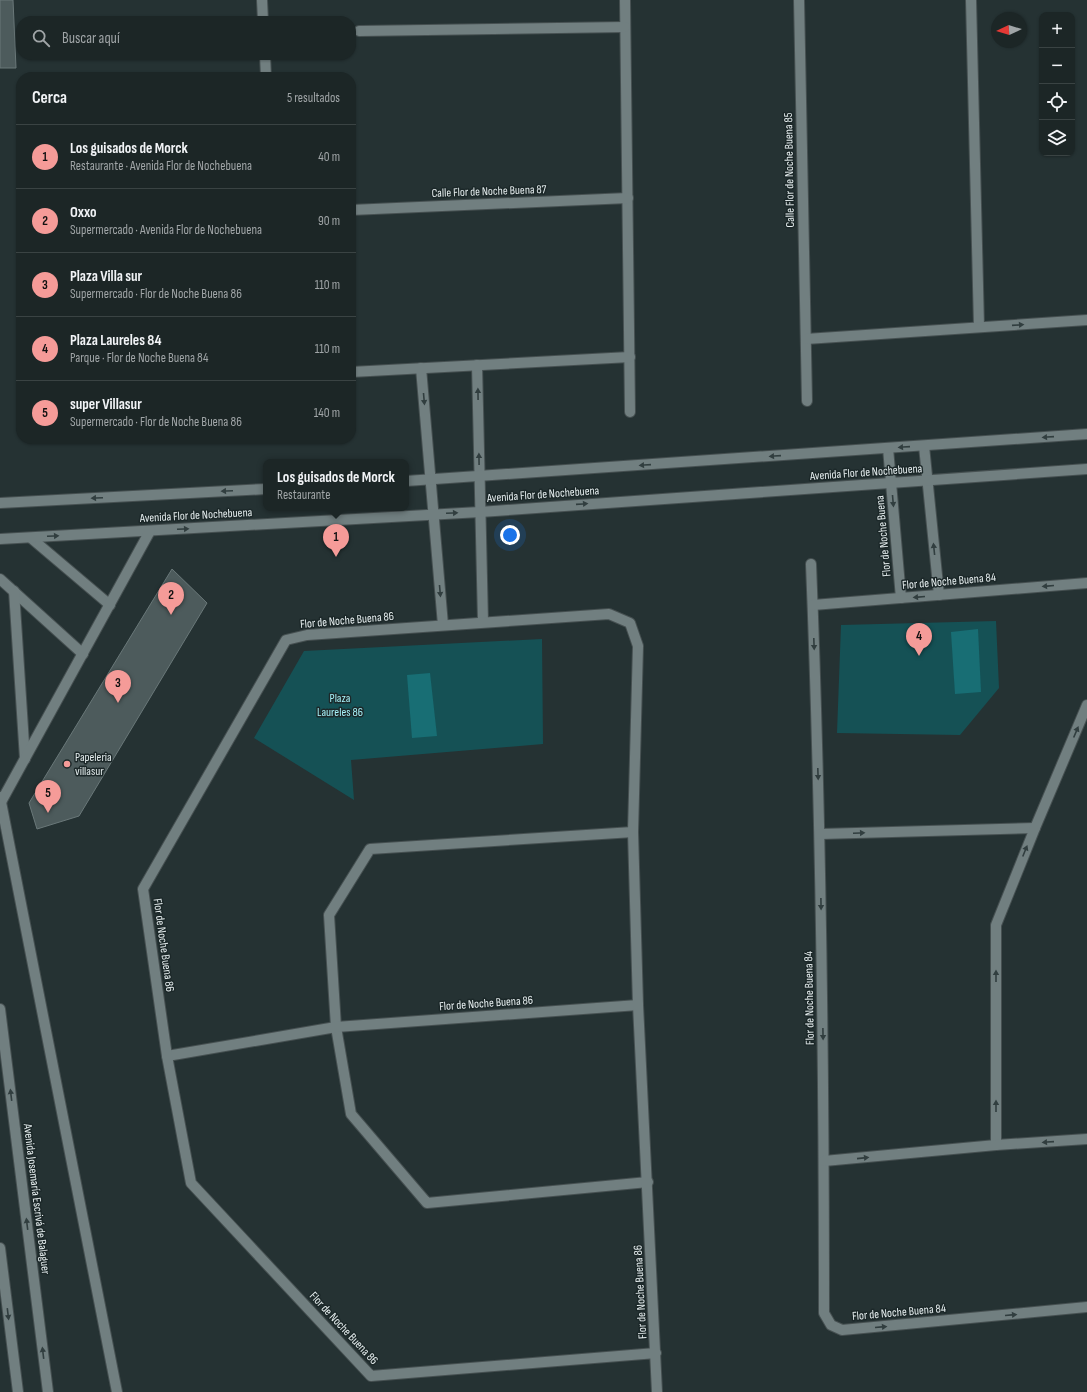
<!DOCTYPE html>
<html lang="es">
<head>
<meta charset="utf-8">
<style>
	:root { --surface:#1c2626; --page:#252e2e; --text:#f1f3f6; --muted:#a0a5a7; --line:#3a4343; --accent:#f59b98 }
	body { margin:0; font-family:"Sofia Sans Condensed",sans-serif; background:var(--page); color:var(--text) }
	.controls { position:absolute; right:12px; top:12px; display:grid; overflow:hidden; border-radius:8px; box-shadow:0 1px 3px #0004 }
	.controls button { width:36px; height:36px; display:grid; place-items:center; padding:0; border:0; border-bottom:1px solid var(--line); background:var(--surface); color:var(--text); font:20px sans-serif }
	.compass { position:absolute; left:991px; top:12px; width:36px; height:36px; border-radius:50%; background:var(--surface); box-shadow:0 1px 3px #0004; rotate:266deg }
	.you { position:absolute; left:510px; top:535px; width:14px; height:14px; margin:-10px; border:3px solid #fff; border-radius:50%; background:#1a73e8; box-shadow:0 0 0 6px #1a73e833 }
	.badge { display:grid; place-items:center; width:26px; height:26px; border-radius:50%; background:var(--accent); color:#111; font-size:13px; font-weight:700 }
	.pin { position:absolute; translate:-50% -33px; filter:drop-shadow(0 1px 2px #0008) }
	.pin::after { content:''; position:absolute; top:21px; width:14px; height:12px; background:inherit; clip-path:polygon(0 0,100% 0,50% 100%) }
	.popup { position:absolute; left:263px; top:459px; width:146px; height:52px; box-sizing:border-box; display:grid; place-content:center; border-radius:8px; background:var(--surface); filter:drop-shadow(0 1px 3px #0005); font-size:13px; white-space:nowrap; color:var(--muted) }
	.popup b { font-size:15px; color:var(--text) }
	.popup::after { content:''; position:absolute; left:50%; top:100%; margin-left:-8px; border:8px solid transparent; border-top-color:var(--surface) }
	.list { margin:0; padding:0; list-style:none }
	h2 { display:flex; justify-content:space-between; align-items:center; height:52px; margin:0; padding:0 16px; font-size:17px }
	h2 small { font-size:13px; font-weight:400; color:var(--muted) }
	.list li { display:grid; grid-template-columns:26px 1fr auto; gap:12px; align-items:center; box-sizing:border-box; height:64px; padding:0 16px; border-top:1px solid var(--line) }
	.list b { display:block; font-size:15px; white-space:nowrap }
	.list p { margin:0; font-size:13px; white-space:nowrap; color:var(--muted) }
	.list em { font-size:13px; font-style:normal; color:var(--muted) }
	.icon { flex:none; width:22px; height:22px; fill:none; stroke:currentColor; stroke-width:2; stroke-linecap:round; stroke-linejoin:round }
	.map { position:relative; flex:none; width:1087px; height:1392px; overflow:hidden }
	.search { position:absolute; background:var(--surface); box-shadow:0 1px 3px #0004; left:16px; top:16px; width:340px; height:44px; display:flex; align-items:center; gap:10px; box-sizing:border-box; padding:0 14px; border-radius:16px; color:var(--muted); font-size:15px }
	.panel { position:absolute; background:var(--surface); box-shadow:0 1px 3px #0004; left:16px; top:72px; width:340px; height:372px; border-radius:16px }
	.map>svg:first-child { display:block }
	.green { fill:#155155 }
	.water { fill:#186e74 }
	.building { fill:#4d5b5c; stroke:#6a7879 }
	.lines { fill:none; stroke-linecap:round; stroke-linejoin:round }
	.minor-casing { stroke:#465051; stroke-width:12 }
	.minor { stroke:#717f80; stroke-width:10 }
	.oneway { fill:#313e3f }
	.poi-dot { fill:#f59b98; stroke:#1c2829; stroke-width:1.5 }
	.labels { text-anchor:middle; stroke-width:3; stroke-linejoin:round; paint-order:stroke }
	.street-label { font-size:12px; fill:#e6eeef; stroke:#1c2829 }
	.park-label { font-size:12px; fill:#a7f3fa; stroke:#1c2829 }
	.poi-label { font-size:12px; fill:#e6eeef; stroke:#1c2829; text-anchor:start }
</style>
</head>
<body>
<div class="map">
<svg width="1087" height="1392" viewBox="0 0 1087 1392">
	<rect width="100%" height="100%" fill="#253233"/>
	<g class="green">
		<path d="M996,621L999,688L960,735L837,733L841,625Z"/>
		<path d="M542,639L543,744L351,760L354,800L254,738L304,651Z"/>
	</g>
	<g class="water">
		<path d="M978,629L981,692L955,694L951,632Z"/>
		<path d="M430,673L437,736L412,738L407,675Z"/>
	</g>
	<g class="building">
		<path d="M0,0H13L16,68H0Z"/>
		<path d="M172,569L207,603L79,816L37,829L29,803Z"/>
	</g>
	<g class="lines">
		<g class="minor-casing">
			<g id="minor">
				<path d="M262,0L263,21"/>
				<path d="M625,0L630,412"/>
				<path d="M799,0L807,401"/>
				<path d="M971,0L979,327"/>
				<path d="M359,31L625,27"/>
				<path d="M265,55L266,77"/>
				<path d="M351,210L628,198"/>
				<path d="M806,339L1087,320"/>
				<path d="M477,365L483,622"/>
				<path d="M421,368L443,625"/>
				<path d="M351,372L630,357"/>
				<path d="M924,446L939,595"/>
				<path d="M888,448L901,598"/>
				<path d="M406,481L1087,434"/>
				<path d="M0,503L266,489"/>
				<path d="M31,538L110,605"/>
				<path d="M0,539L480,512L1087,469"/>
				<path d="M811,564C821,813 824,1063 824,1313L831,1325L842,1330L1087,1307"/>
				<path d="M0,579L83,654"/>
				<path d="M14,591L25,759"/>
				<path d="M813,605L1087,583"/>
				<path d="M0,797L117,1392"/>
				<path d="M1,802L150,531"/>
				<path d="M633,832L370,849L329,915L336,1027L351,1114L427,1203L648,1182"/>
				<path d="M820,834L1035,828"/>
				<path d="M0,1009L48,1392"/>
				<path d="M167,1056L336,1027L638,1005"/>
				<path d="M996,1145V925L1035,828L1087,705"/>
				<path d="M824,1161L996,1145L1087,1139"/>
				<path d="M0,1248L18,1392"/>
				<path d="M656,1353L371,1376L191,1183L167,1056L143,889L286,640L307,635L609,614L630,623L638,646L633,832L638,1005L657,1392"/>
			</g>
		</g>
		<use href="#minor" class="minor"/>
	</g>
	<defs><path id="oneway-solid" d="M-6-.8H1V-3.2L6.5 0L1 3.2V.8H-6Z"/></defs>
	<g class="oneway">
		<use href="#oneway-solid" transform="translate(1018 325) rotate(-4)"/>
		<use href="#oneway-solid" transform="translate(478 394) rotate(-91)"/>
		<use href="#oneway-solid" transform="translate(424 399) rotate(85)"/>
		<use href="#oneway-solid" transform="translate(1048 437) rotate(176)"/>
		<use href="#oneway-solid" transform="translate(904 447) rotate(176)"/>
		<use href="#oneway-solid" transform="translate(775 456) rotate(176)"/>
		<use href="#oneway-solid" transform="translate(479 459) rotate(-91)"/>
		<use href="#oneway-solid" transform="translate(645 465) rotate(176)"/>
		<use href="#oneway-solid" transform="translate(227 491) rotate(177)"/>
		<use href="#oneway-solid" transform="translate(97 498) rotate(177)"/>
		<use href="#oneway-solid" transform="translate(893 501) rotate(85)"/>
		<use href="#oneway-solid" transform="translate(582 504) rotate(-4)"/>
		<use href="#oneway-solid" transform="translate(452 513) rotate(-3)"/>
		<use href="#oneway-solid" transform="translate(183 529) rotate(-3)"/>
		<use href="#oneway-solid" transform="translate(53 536) rotate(-3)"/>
		<use href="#oneway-solid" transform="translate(934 549) rotate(-96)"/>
		<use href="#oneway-solid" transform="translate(1048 586) rotate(175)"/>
		<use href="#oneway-solid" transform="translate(440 591) rotate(85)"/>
		<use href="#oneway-solid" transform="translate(919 597) rotate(175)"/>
		<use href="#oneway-solid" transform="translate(814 644) rotate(88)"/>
		<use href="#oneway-solid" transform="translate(1076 732) rotate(-67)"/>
		<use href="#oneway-solid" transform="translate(818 774) rotate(88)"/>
		<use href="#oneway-solid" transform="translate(859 833) rotate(-2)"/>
		<use href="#oneway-solid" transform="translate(1025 851) rotate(-68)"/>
		<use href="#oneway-solid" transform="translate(821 904) rotate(89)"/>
		<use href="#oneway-solid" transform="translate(996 976) rotate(-90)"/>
		<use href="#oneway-solid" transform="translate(823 1034) rotate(89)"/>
		<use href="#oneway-solid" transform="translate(11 1095) rotate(-97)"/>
		<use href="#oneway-solid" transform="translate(996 1106) rotate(-90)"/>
		<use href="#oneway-solid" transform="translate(1048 1142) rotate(176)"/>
		<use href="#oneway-solid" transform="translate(863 1158) rotate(-6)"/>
		<use href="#oneway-solid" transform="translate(27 1224) rotate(-97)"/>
		<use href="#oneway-solid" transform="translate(8 1314) rotate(83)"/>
		<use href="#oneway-solid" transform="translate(1011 1315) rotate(-5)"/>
		<use href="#oneway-solid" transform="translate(881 1327) rotate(-5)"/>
		<use href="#oneway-solid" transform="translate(43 1353) rotate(-97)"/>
	</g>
	<circle class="poi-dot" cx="67" cy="764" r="4"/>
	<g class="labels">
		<g class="street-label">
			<text transform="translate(789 170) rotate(-91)" y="4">Calle Flor de Noche Buena 85</text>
			<text transform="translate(489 191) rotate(-2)" y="4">Calle Flor de Noche Buena 87</text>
			<text transform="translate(866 472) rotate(-4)" y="4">Avenida Flor de Nochebuena</text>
			<text transform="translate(543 494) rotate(-4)" y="4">Avenida Flor de Nochebuena</text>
			<text transform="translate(196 515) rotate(-3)" y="4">Avenida Flor de Nochebuena</text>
			<text transform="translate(883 536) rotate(-95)" y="4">Flor de Noche Buena</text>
			<text transform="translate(949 581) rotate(-5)" y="4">Flor de Noche Buena 84</text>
			<text transform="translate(347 620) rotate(-5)" y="4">Flor de Noche Buena 86</text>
			<text transform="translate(164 945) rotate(82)" y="4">Flor de Noche Buena 86</text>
			<text transform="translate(809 998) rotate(-91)" y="4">Flor de Noche Buena 84</text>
			<text transform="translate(486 1003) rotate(-4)" y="4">Flor de Noche Buena 86</text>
			<text transform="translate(37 1199) rotate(83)" y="4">Avenida Josemaría Escrivá de Balaguer</text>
			<text transform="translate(640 1292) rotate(-93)" y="4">Flor de Noche Buena 86</text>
			<text transform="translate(899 1312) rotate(-5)" y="4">Flor de Noche Buena 84</text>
			<text transform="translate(344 1328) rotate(47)" y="4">Flor de Noche Buena 86</text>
		</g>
		<g class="park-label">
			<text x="340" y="702">Plaza<tspan x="340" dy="14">Laureles 86</tspan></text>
		</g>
		<g class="poi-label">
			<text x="75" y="761">Papeleria<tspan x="75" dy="14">villasur</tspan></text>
		</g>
	</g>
</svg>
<div class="controls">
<button>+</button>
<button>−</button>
<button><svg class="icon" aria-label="locate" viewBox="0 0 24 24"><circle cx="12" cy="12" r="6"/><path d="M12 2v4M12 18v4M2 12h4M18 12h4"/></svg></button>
<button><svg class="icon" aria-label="layers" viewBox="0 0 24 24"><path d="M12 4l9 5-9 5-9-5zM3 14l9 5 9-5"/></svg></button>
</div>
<svg class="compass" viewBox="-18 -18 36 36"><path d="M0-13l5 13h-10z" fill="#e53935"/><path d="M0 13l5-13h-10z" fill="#a0a5a7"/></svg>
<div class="you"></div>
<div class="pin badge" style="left:336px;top:557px">1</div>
<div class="popup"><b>Los guisados de Morck</b>Restaurante</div>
<div class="pin badge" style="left:171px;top:615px">2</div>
<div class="pin badge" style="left:118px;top:703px">3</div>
<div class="pin badge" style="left:919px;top:656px">4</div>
<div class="pin badge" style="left:48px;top:813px">5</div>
<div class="search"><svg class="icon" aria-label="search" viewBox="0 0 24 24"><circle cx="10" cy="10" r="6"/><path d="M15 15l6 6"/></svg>Buscar aquí</div>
<section class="panel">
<h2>Cerca<small>5 resultados</small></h2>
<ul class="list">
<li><span class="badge">1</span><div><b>Los guisados de Morck</b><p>Restaurante · Avenida Flor de Nochebuena</p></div><em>40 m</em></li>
<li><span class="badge">2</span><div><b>Oxxo</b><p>Supermercado · Avenida Flor de Nochebuena</p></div><em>90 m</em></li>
<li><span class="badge">3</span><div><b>Plaza Villa sur</b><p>Supermercado · Flor de Noche Buena 86</p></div><em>110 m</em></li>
<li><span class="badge">4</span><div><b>Plaza Laureles 84</b><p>Parque · Flor de Noche Buena 84</p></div><em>110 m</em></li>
<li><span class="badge">5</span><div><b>super Villasur</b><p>Supermercado · Flor de Noche Buena 86</p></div><em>140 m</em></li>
</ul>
</section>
</div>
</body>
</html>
